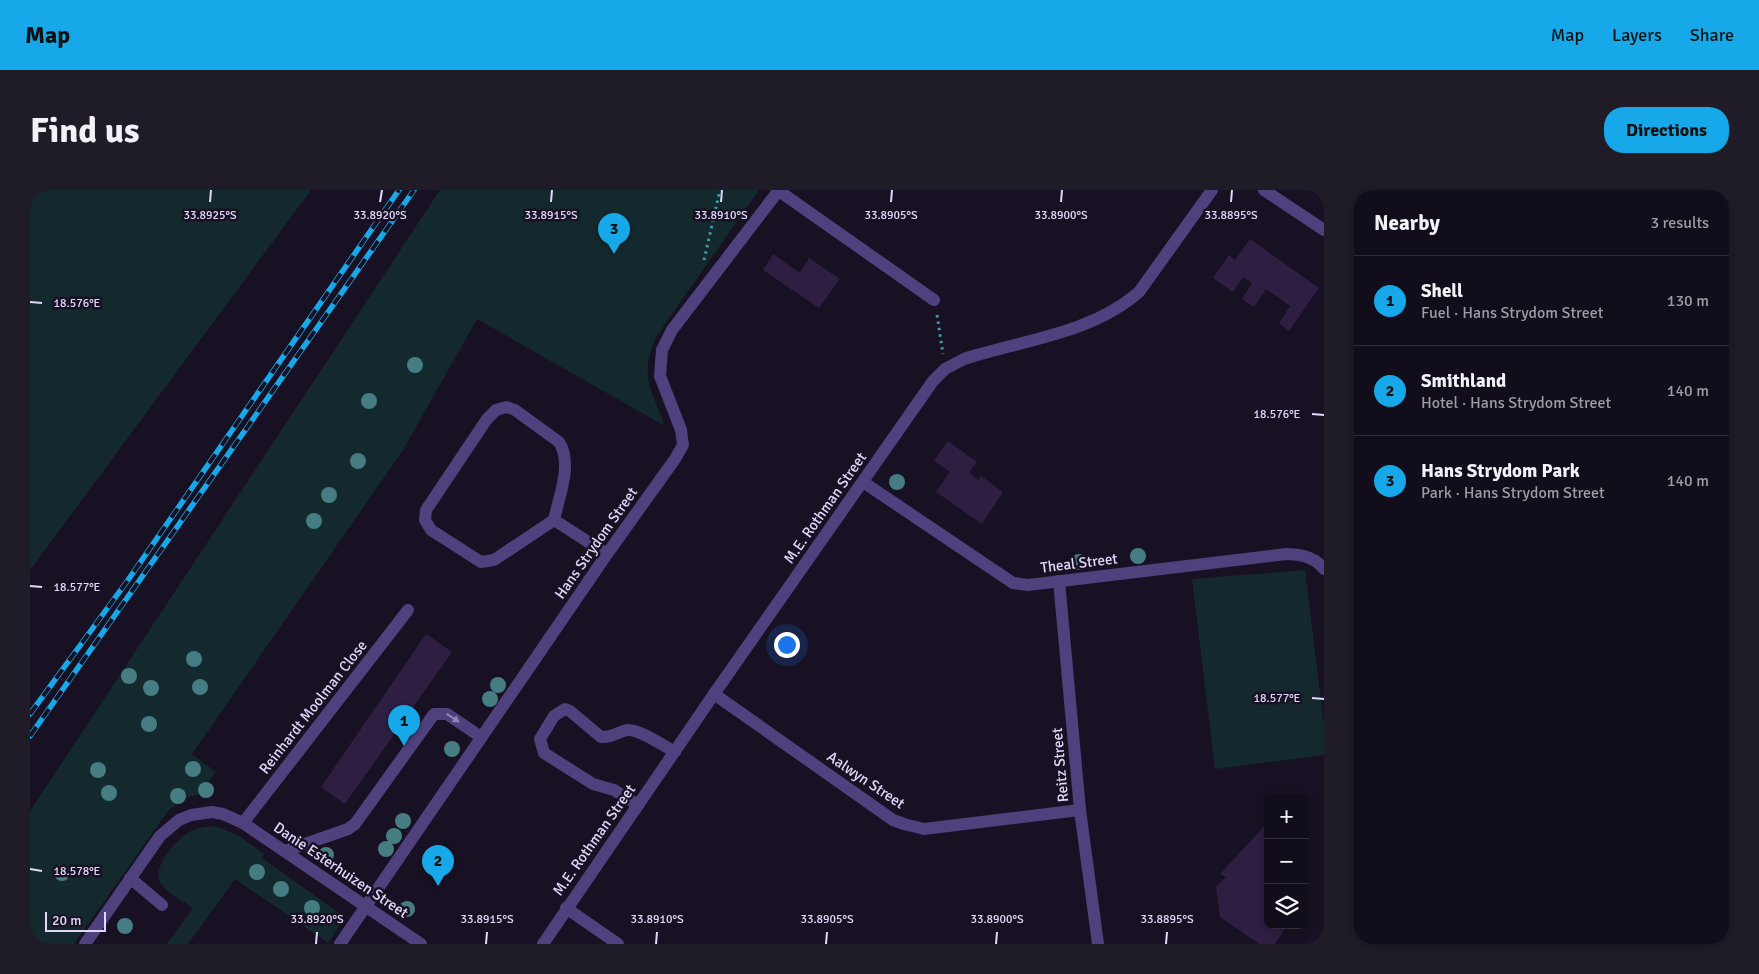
<!DOCTYPE html>
<html lang="en">
<head>
<meta charset="utf-8">
<style>
	:root { --surface:#120d1a; --page:#1f1b27; --text:#f1f3f6; --muted:#9c9ca2; --line:#312d39; --accent:#16a8e8 }
	body { margin:0; font-family:Signika,sans-serif; background:var(--page); color:var(--text) }
	.controls { position:absolute; right:15px; bottom:15px; display:grid; overflow:hidden; border-radius:10px; box-shadow:0 2px 8px #0003 }
	.controls button { width:45px; height:45px; display:grid; place-items:center; padding:0; border:0; border-bottom:1px solid var(--line); background:var(--surface); color:var(--text); font:25px sans-serif }
	.scale { position:absolute; left:15px; bottom:12px; width:61px; box-sizing:border-box; padding-left:5px; border:2px solid #e2d7fb; border-top:0; font-size:14px; line-height:18px; white-space:nowrap; color:#e2d7fb; -webkit-text-stroke:4px #181123; paint-order:stroke }
	.you { position:absolute; left:756px; top:454px; width:18px; height:18px; margin:-12px; border:4px solid #fff; border-radius:50%; background:#1a73e8; box-shadow:0 0 0 8px #1a73e833 }
	.badge { display:grid; place-items:center; width:32px; height:32px; border-radius:50%; background:var(--accent); color:#111; font-size:16px; font-weight:700 }
	.pin { position:absolute; translate:-50% -41px; filter:drop-shadow(0 1px 2px #0008) }
	.pin::after { content:''; position:absolute; top:26px; width:18px; height:15px; background:inherit; clip-path:polygon(0 0,100% 0,50% 100%) }
	.list { margin:0; padding:0; list-style:none }
	h2 { display:flex; justify-content:space-between; align-items:center; height:65px; margin:0; padding:0 20px; font-size:21px }
	h2 small { font-size:16px; font-weight:400; color:var(--muted) }
	.list li { display:grid; grid-template-columns:32px 1fr auto; gap:15px; align-items:center; box-sizing:border-box; height:90px; padding:0 20px; border-top:1px solid var(--line) }
	.list b { display:block; font-size:19px; white-space:nowrap }
	.list p { margin:0; font-size:16px; white-space:nowrap; color:var(--muted) }
	.list em { font-size:16px; font-style:normal; color:var(--muted) }
	.icon { flex:none; width:28px; height:28px; fill:none; stroke:currentColor; stroke-width:2; stroke-linecap:round; stroke-linejoin:round }
	.map { position:relative; flex:none; width:1294px; height:754px; overflow:hidden; border-radius:20px }
	header { display:flex; align-items:center; gap:30px; box-sizing:border-box; height:70px; padding:0 25px; background:var(--accent); color:#111 }
	header strong { font-size:24px }
	nav { display:flex; gap:28px; margin-inline-start:auto; font-size:18px }
	.intro { display:flex; align-items:center; justify-content:space-between; box-sizing:border-box; height:120px; padding:0 30px }
	h1 { margin:0; font-size:35px }
	.button { padding:12px 22px; border-radius:20px; background:var(--accent); color:#111; font-size:18px; font-weight:700 }
	main { display:flex; gap:30px; padding:0 30px }
	aside { flex:1; background:var(--surface); border-radius:20px; box-shadow:0 2px 8px #0003 }
	.map>svg:first-child { display:block }
	.green { fill:#14292d }
	.building { fill:#2d1e42 }
	.lines { fill:none; stroke-linecap:round; stroke-linejoin:round }
	.path { stroke:#3a9bac; stroke-width:3; stroke-dasharray:2.5 4; stroke-linecap:butt }
	.minor { stroke:#4f407e; stroke-width:12 }
	.rail-casing { stroke:#16a8e8; stroke-width:5.5 }
	.rail { stroke:#181123; stroke-width:4; stroke-dasharray:11; stroke-linecap:butt }
	.tree { fill:#457d82 }
	.oneway { fill:#9184b6 }
	.ticks { fill:none; stroke:#e2d7fb; stroke-width:2 }
	.labels { text-anchor:middle; stroke-width:5; stroke-linejoin:round; paint-order:stroke }
	.street-label { font-size:15px; fill:#e2d7fb; stroke:#181123 }
	.ticks-label { font-size:12px; text-anchor:middle; fill:#e2d7fb; stroke:#181123; stroke-width:5; stroke-linejoin:round; paint-order:stroke }
</style>
</head>
<body>
<header>
<strong>Map</strong>
<nav><a>Map</a><a>Layers</a><a>Share</a></nav>
</header>
<div class="intro"><h1>Find us</h1><a class="button">Directions</a></div>
<main>
<div class="map">
<svg width="1294" height="754" viewBox="0 0 1294 754">
	<rect width="100%" height="100%" fill="#181123"/>
	<g class="green">
		<path d="M0,0H281L0,380Z"/>
		<path d="M410,0H729L626,147C609,185 621,199 635,236L447,129L373,260L162,564L186,582L170,604L155,608L138,621L44,754H0V621Z"/>
		<path d="M1275,380L1294,535V565L1185,579L1162,389Z"/>
		<path d="M184,636L208,645L234,664L232,668L312,725V732L298,753L205,689L158,754H137L163,718C154,711 138,704 131,694C120,679 147,648 161,641C168,637 176,637 184,636Z"/>
	</g>
	<g class="building">
		<path d="M1220,49L1289,98L1259,141L1249,133L1260,116L1236,99L1224,117L1212,109L1222,93L1213,87L1203,102L1183,88L1199,65L1205,70Z"/>
		<path d="M743,64L770,83L779,68L810,89L789,118L733,80Z"/>
		<path d="M918,251L947,272L939,283L948,290L951,286L973,302L952,334L906,302L920,282L904,271Z"/>
		<path d="M396,444L422,462L315,614L291,597Z"/>
		<path d="M1237,633L1238,735H1257L1245,754H1229L1190,727L1186,697L1196,687L1190,684Z"/>
	</g>
	<g class="lines">
		<g class="path">
			<path d="M674,70L690,0"/>
			<path d="M907,125L913,164"/>
		</g>
		<g class="minor">
			<path d="M1234,0L1294,40"/>
			<path d="M749,1L904,110"/>
			<path d="M477,217L485,220L529,252C543,274 529,306 524,330L464,370L451,372L401,340L395,330L396,320L457,229L466,220Z"/>
			<path d="M833,292L983,393L998,395L1256,364C1270,364 1285,367 1294,379"/>
			<path d="M524,330L577,364"/>
			<path d="M1029,391L1050,620L1068,754"/>
			<path d="M684,504L863,630L874,634L894,639L1050,620"/>
			<path d="M608,615L584,600L563,594L514,563L510,549L524,526L535,519L540,521L571,547C584,548 588,541 598,540C609,539 634,556 645,562"/>
			<path d="M213,633L378,420"/>
			<path d="M255,661L318,639L325,634L404,524H417L451,547"/>
			<path d="M100,688L132,715"/>
			<path d="M536,718L588,754"/>
			<path d="M55,754L130,646L149,630L161,625L182,622L193,624L213,633L391,754"/>
			<path d="M310,754L577,364L645,269L653,255L651,240L630,186L632,160L642,140L749,0"/>
			<path d="M513,754L684,504L903,191L915,179L934,169C993,150 1061,144 1109,102L1182,0"/>
		</g>
		<g class="rail-casing">
			<g id="rail">
				<path d="M0,524L98,390L369,0"/>
				<path d="M0,546L384,0"/>
			</g>
		</g>
		<use href="#rail" class="rail"/>
	</g>
	<g class="tree">
		<circle cx="385" cy="175" r="8"/>
		<circle cx="339" cy="211" r="8"/>
		<circle cx="328" cy="271" r="8"/>
		<circle cx="867" cy="292" r="8"/>
		<circle cx="299" cy="305" r="8"/>
		<circle cx="284" cy="331" r="8"/>
		<circle cx="1108" cy="366" r="8"/>
		<circle cx="1049" cy="372" r="8"/>
		<circle cx="164" cy="469" r="8"/>
		<circle cx="99" cy="486" r="8"/>
		<circle cx="468" cy="495" r="8"/>
		<circle cx="170" cy="497" r="8"/>
		<circle cx="121" cy="498" r="8"/>
		<circle cx="460" cy="509" r="8"/>
		<circle cx="119" cy="534" r="8"/>
		<circle cx="422" cy="559" r="8"/>
		<circle cx="163" cy="579" r="8"/>
		<circle cx="68" cy="580" r="8"/>
		<circle cx="176" cy="600" r="8"/>
		<circle cx="79" cy="603" r="8"/>
		<circle cx="148" cy="606" r="8"/>
		<circle cx="373" cy="631" r="8"/>
		<circle cx="364" cy="646" r="8"/>
		<circle cx="356" cy="659" r="8"/>
		<circle cx="296" cy="665" r="8"/>
		<circle cx="227" cy="682" r="8"/>
		<circle cx="32" cy="683" r="8"/>
		<circle cx="251" cy="699" r="8"/>
		<circle cx="282" cy="718" r="8"/>
		<circle cx="377" cy="719" r="8"/>
		<circle cx="95" cy="736" r="8"/>
	</g>
	<defs><path id="oneway-solid" d="M-6-.8H1V-3.2L6.5 0L1 3.2V.8H-6Z" transform="scale(1.25)"/></defs>
	<use class="oneway" href="#oneway-solid" transform="translate(423 528) rotate(33)"/>
	<path class="ticks" d="M180,12L181,0M350,12L352,0M521,12L522,0M691,12L692,0M861,12L862,0M1031,12L1032,0M1201,12L1202,0M0,112L12,113M1282,224L1294,225M0,396L12,397M1282,508L1294,509M0,679L12,681M286,754L287,742M456,754L457,742M626,754L627,742M796,754L797,742M966,754L967,742M1136,754L1137,742"/>
	<g class="labels">
		<g class="street-label">
			<text transform="translate(795 318) rotate(-55)" y="5">M.E. Rothman Street</text>
			<text transform="translate(566 353) rotate(-55)" y="5">Hans Strydom Street</text>
			<text transform="translate(1049 373) rotate(-7)" y="5">Theal Street</text>
			<text transform="translate(283 517) rotate(-52)" y="5">Reinhardt Moolman Close</text>
			<text transform="translate(1030 575) rotate(-95)" y="5">Reitz Street</text>
			<text transform="translate(836 590) rotate(34)" y="5">Aalwyn Street</text>
			<text transform="translate(564 650) rotate(-55)" y="5">M.E. Rothman Street</text>
			<text transform="translate(311 680) rotate(34)" y="5">Danie Esterhuizen Street</text>
		</g>
	</g>
	<g class="ticks-label">
		<text x="180" y="29">33.8925°S</text>
		<text x="350" y="29">33.8920°S</text>
		<text x="521" y="29">33.8915°S</text>
		<text x="691" y="29">33.8910°S</text>
		<text x="861" y="29">33.8905°S</text>
		<text x="1031" y="29">33.8900°S</text>
		<text x="1201" y="29">33.8895°S</text>
		<text x="47" y="117">18.576°E</text>
		<text x="1247" y="228">18.576°E</text>
		<text x="47" y="401">18.577°E</text>
		<text x="1247" y="512">18.577°E</text>
		<text x="47" y="685">18.578°E</text>
		<text x="287" y="733">33.8920°S</text>
		<text x="457" y="733">33.8915°S</text>
		<text x="627" y="733">33.8910°S</text>
		<text x="797" y="733">33.8905°S</text>
		<text x="967" y="733">33.8900°S</text>
		<text x="1137" y="733">33.8895°S</text>
	</g>
</svg>
<div class="controls">
<button>+</button>
<button>−</button>
<button><svg class="icon" aria-label="layers" viewBox="0 0 24 24"><path d="M12 4l9 5-9 5-9-5zM3 14l9 5 9-5"/></svg></button>
</div>
<div class="scale">20 m</div>
<div class="you"></div>
<div class="pin badge" style="left:374px;top:556px">1</div>
<div class="pin badge" style="left:408px;top:696px">2</div>
<div class="pin badge" style="left:584px;top:64px">3</div>
</div>
<aside>
<h2>Nearby<small>3 results</small></h2>
<ul class="list">
<li><span class="badge">1</span><div><b>Shell</b><p>Fuel · Hans Strydom Street</p></div><em>130 m</em></li>
<li><span class="badge">2</span><div><b>Smithland</b><p>Hotel · Hans Strydom Street</p></div><em>140 m</em></li>
<li><span class="badge">3</span><div><b>Hans Strydom Park</b><p>Park · Hans Strydom Street</p></div><em>140 m</em></li>
</ul>
</aside>
</main>
</body>
</html>
